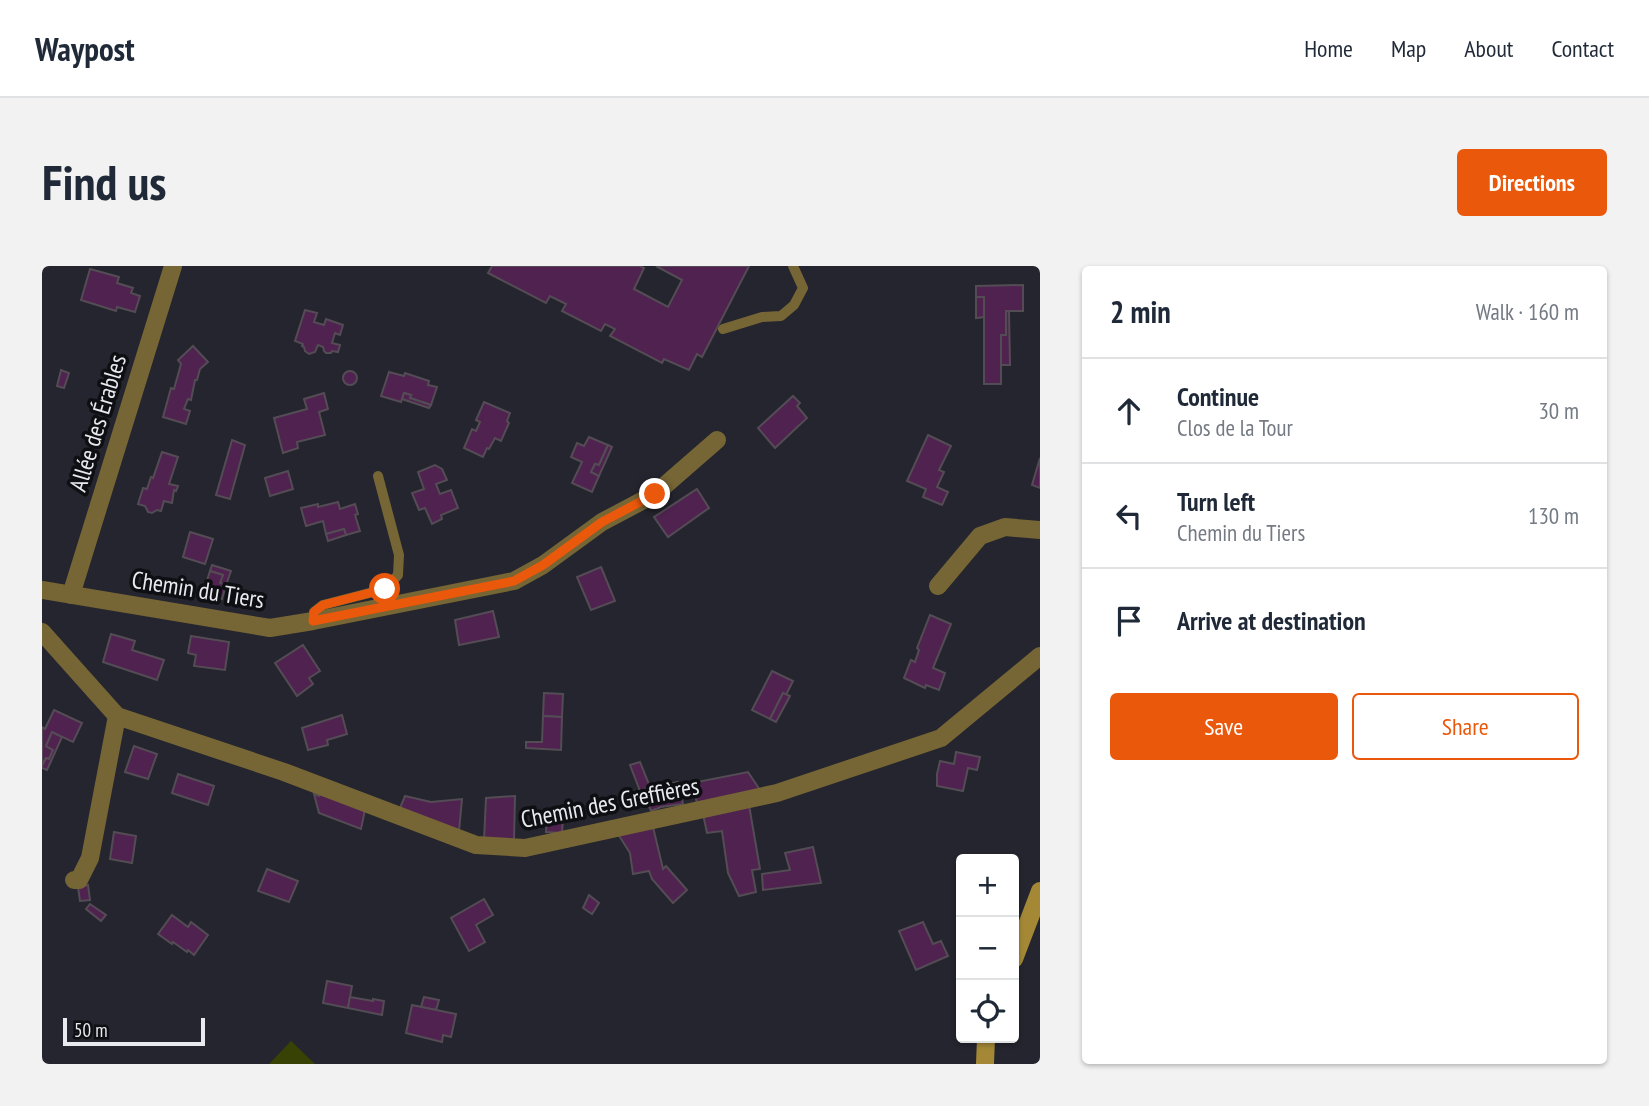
<!DOCTYPE html>
<html lang="en">
<head>
<meta charset="utf-8">
<style>
	:root { --surface:#fff; --page:#f2f2f3; --text:#1f2937; --muted:#747a83; --line:#e0e1e3; --accent:#ea580c }
	body { margin:0; font-family:"PT Sans Narrow",sans-serif; background:var(--page); color:var(--text) }
	.controls { position:absolute; right:21px; bottom:21px; display:grid; overflow:hidden; border-radius:7px; box-shadow:0 2px 5px #0004 }
	.controls button { width:63px; height:63px; display:grid; place-items:center; padding:0; border:0; border-bottom:2px solid var(--line); background:var(--surface); color:var(--text); font:35px sans-serif }
	.scale { position:absolute; left:21px; bottom:18px; width:142px; box-sizing:border-box; padding-left:7px; border:4px solid #e8eaef; border-top:0; font-size:19px; line-height:24px; white-space:nowrap; color:#e8eaef; -webkit-text-stroke:5px #0e0f12; paint-order:stroke }
	.stop { position:absolute; width:21px; height:21px; margin:-16px; border:5px solid #ea580c; border-radius:50%; background:#fff }
	.stop.end { background:#ea580c; border-color:#fff; box-shadow:0 2px 7px #0008 }
	.list { margin:0; padding:0; list-style:none }
	h2 { display:flex; justify-content:space-between; align-items:center; height:91px; margin:0; padding:0 28px; font-size:30px }
	h2 small { font-size:23px; font-weight:400; color:var(--muted) }
	.list li { display:grid; grid-template-columns:46px 1fr auto; gap:21px; align-items:center; box-sizing:border-box; height:105px; padding:0 28px; border-top:2px solid var(--line) }
	.list b { display:block; font-size:26px; white-space:nowrap }
	.list p { margin:0; font-size:23px; white-space:nowrap; color:var(--muted) }
	.list em { font-size:23px; font-style:normal; color:var(--muted) }
	.actions { display:flex; gap:14px; padding:21px 28px }
	.actions a { flex:1; padding:16px 0; border:2px solid var(--accent); border-radius:7px; text-align:center; font-size:24px; color:var(--accent) }
	.actions .main { background:var(--accent); color:#fff }
	.icon { flex:none; width:38px; height:38px; fill:none; stroke:currentColor; stroke-width:2; stroke-linecap:round; stroke-linejoin:round }
	.map { position:relative; flex:none; width:998px; height:798px; overflow:hidden; border-radius:7px }
	header { display:flex; align-items:center; gap:42px; box-sizing:border-box; height:98px; padding:0 35px; background:var(--surface); border-bottom:2px solid var(--line) }
	header strong { font-size:33px }
	nav { display:flex; gap:38px; margin-inline-start:auto; font-size:24px }
	.intro { display:flex; align-items:center; justify-content:space-between; box-sizing:border-box; height:168px; padding:0 42px }
	h1 { margin:0; font-size:49px }
	.button { padding:18px 32px; border-radius:7px; background:var(--accent); color:#fff; font-size:24px; font-weight:700 }
	main { display:flex; gap:42px; padding:0 42px }
	aside { flex:1; background:var(--surface); border-radius:7px; box-shadow:0 2px 5px #0004 }
	.map>svg:first-child { display:block }
	.green { fill:#374204 }
	.building { fill:#4f2250; stroke:#544c54; stroke-width:2 }
	.lines { fill:none; stroke-linecap:round; stroke-linejoin:round }
	.lane { stroke:#766535; stroke-width:10 }
	.street { stroke:#766535; stroke-width:18 }
	.secondary { stroke:#a48836; stroke-width:18 }
	.route { stroke:#ea580c; stroke-width:9 }
	.labels { text-anchor:middle; stroke-width:7; stroke-linejoin:round; paint-order:stroke }
	.street-label { font-size:24px; fill:#e8eaef; stroke:#0e0f12 }
</style>
</head>
<body>
<header>
<strong>Waypost</strong>
<nav><a>Home</a><a>Map</a><a>About</a><a>Contact</a></nav>
</header>
<div class="intro"><h1>Find us</h1><a class="button">Directions</a></div>
<main>
<div class="map">
<svg width="998" height="798" viewBox="0 0 998 798">
	<rect width="100%" height="100%" fill="#24252e"/>
	<path class="green" d="M249,775L273,798H227Z"/>
	<g class="building">
		<path d="M450,0H598L602,2L592,23L626,41L640,14L614,0H707L660,91L655,88L647,104L622,93L620,97L568,70L573,63L563,58L559,65L520,45L524,38L508,30L504,37L446,7Z"/>
		<path d="M48,3L77,11L75,17L91,22L89,27L98,30L93,46L75,41L74,45L39,34Z"/>
		<path d="M981,19V45H964V69H959V118H942V31H934V20Z"/>
		<path d="M934,31H942V51L934,52Z"/>
		<path d="M263,44L275,47L272,56L282,59L284,53L301,59L298,69L293,67L290,77L298,79L296,86L290,85L289,87H284L282,85L281,81L276,79L273,86L267,88L263,85L262,81L260,80L261,78L253,75Z"/>
		<path d="M964,45H967L968,99H959V69H964Z"/>
		<path d="M151,80L166,96L158,103L155,114H153L149,134L146,133L142,143L148,145L144,158L121,151L129,122L132,123L139,98L136,94Z"/>
		<path d="M19,104L27,107L22,122L15,120Z"/>
		<circle cx="308" cy="112" r="7"/>
		<path d="M347,106L362,110L363,107L387,115L386,119L395,121L389,139L368,132L369,129L362,127L359,136L339,130Z"/>
		<path d="M282,127L286,143L277,146L283,169L255,176L256,182L241,187L232,152L265,143L262,133Z"/>
		<path d="M362,127L369,129L368,132L389,139L387,142L360,133Z"/>
		<path d="M751,130L758,137L755,140L765,152L733,182L716,162Z"/>
		<path d="M442,136L468,147L465,155L467,157L459,175L453,172L447,183L445,182L441,191L422,182L430,163L434,165L438,156L434,154Z"/>
		<path d="M886,169L909,180L897,204L902,206L895,221L906,226L900,239L881,231L884,223L865,215Z"/>
		<path d="M547,171L566,179L557,199L553,198L549,206L557,210L550,226L530,217L540,196L529,191L535,177L542,180Z"/>
		<path d="M190,174L203,179L188,233L174,229Z"/>
		<path d="M566,179L570,181L557,210L549,206L553,198L557,199Z"/>
		<path d="M120,186L136,191L127,218L136,220L134,225L132,224L130,237L122,235L119,245L115,244L110,247L106,246L103,240L96,238L101,222L105,223L109,211L111,212Z"/>
		<path d="M998,192V222L990,219Z"/>
		<path d="M393,199L400,203L405,214L394,218L398,228L409,224L416,242L399,249L400,253L390,258L383,242L377,244L370,227L382,223L376,206Z"/>
		<path d="M246,205L251,223L228,230L223,212Z"/>
		<path d="M655,223L667,242L626,271L612,251Z"/>
		<path d="M296,236L298,243L313,238L316,248L313,249L318,265L304,269L302,263L284,268L281,255L264,260L259,242L276,238V241Z"/>
		<path d="M302,263L304,269L286,275L284,268Z"/>
		<path d="M148,266L171,273L163,298L141,291Z"/>
		<path d="M170,299L189,305L184,319L178,317L181,309L168,305Z"/>
		<path d="M559,301L573,335L549,344L535,311Z"/>
		<path d="M168,305L181,309L178,317L184,319L180,333L161,327Z"/>
		<path d="M451,345L457,371L417,379L413,354Z"/>
		<path d="M888,349L909,358L891,402L903,407L897,424L884,419L883,422L862,412L869,394L873,396L877,384L875,382Z"/>
		<path d="M69,368L93,375L90,384L122,394L115,414L61,396Z"/>
		<path d="M149,370L187,376L183,404L152,400L154,389L146,387Z"/>
		<path d="M261,379L278,405L267,412L271,418L255,430L233,397Z"/>
		<path d="M730,405L751,415L744,429L741,427L728,453L710,444Z"/>
		<path d="M502,427L521,428L520,451L501,450Z"/>
		<path d="M741,427L748,430L734,456L728,453Z"/>
		<path d="M12,444L40,457L31,476L10,466L4,480L11,484L7,493L4,492L0,500V461L3,463Z"/>
		<path d="M300,449L305,468L285,474L286,479L266,484L260,462Z"/>
		<path d="M501,450L520,451L519,484L484,482V476H500Z"/>
		<path d="M10,466L20,471L5,504L0,502V500L4,492L7,493L11,484L4,480Z"/>
		<path d="M92,480L115,488L106,513L83,506Z"/>
		<path d="M914,486L938,491L935,504L926,502L921,525L895,520V508L898,495L912,498Z"/>
		<path d="M598,496L608,521L598,525L588,499Z"/>
		<path d="M706,506L718,524L655,537L650,517Z"/>
		<path d="M136,508L172,520L166,539L130,527Z"/>
		<path d="M636,516L641,538L619,541L609,545L600,524L612,519L614,520Z"/>
		<path d="M593,525L601,536L593,541L585,531Z"/>
		<path d="M272,528L277,530L278,528L323,544L319,563L277,547Z"/>
		<path d="M363,530L389,536L420,533L417,565L358,542Z"/>
		<path d="M473,530L472,573L442,574L444,532Z"/>
		<path d="M707,539L718,603L710,604L714,626L697,630L686,607L680,565L665,567L661,548Z"/>
		<path d="M505,550L521,551L520,567L504,566Z"/>
		<path d="M611,561L621,603L624,600L645,624L631,637L610,613L607,605L591,608L588,587L576,568Z"/>
		<path d="M72,566L94,570L90,597L68,593Z"/>
		<path d="M771,581L779,617L721,624L720,608L748,604L743,587Z"/>
		<path d="M225,603L256,615L247,636L216,625Z"/>
		<path d="M46,619L48,634L38,635L36,621Z"/>
		<path d="M547,629L557,637L550,648L541,642Z"/>
		<path d="M442,633L451,649L434,659L443,676L427,685L409,652Z"/>
		<path d="M48,638L64,649L59,655L44,643Z"/>
		<path d="M130,649L146,661L149,656L166,669L152,689L146,684L145,686L131,676L130,678L116,668Z"/>
		<path d="M881,656L891,678L899,675L906,690L874,704L857,665Z"/>
		<path d="M285,715L310,720L306,742L281,737Z"/>
		<path d="M308,731L331,735V733L342,735L340,749L306,742Z"/>
		<path d="M382,731L397,734L394,744L379,741Z"/>
		<path d="M370,739L414,748L409,771L401,769L400,776L364,767Z"/>
	</g>
	<g class="lines">
		<g class="lane">
			<path d="M681,63L720,51L739,50L752,39L761,22L751,0"/>
			<path d="M271,355L272,346L281,339L343,323L356,309L357,289L336,210"/>
		</g>
		<g class="street">
			<path d="M896,320L938,270L963,261L998,264"/>
			<path d="M0,324L228,362L271,355L472,315L501,299L560,256L613,228L675,174"/>
			<path d="M29,329L131,0"/>
			<path d="M0,366L75,450L242,506L434,579L483,582L735,527L899,472L998,390"/>
			<path d="M32,614H37L48,592L75,450"/>
		</g>
		<g class="secondary">
			<path d="M972,693L998,625"/>
			<path d="M943,798L944,772"/>
		</g>
	</g>
	<g class="lines">
		<path class="route" d="M343,323L281,339L272,346L271,355L472,315L501,299L560,256L613,228"/>
	</g>
	<g class="labels">
		<g class="street-label">
			<text transform="translate(56 157) rotate(-73)" y="8">Allée des Érables</text>
			<text transform="translate(156 324) rotate(9)" y="8">Chemin du Tiers</text>
			<text transform="translate(568 537) rotate(-11)" y="8">Chemin des Greffières</text>
		</g>
	</g>
</svg>
<div class="controls">
<button>+</button>
<button>−</button>
<button><svg class="icon" aria-label="locate" viewBox="0 0 24 24"><circle cx="12" cy="12" r="6"/><path d="M12 2v4M12 18v4M2 12h4M18 12h4"/></svg></button>
</div>
<div class="scale">50 m</div>
<div class="stop" style="left:343px;top:323px"></div>
<div class="stop end" style="left:613px;top:228px"></div>
</div>
<aside>
<h2>2 min<small>Walk · 160 m</small></h2>
<ul class="list">
<li><svg class="icon" aria-label="ahead" viewBox="0 0 24 24"><path d="M12 20V5M6 11l6-6 6 6"/></svg><div><b>Continue</b><p>Clos de la Tour</p></div><em>30 m</em></li>
<li><svg class="icon" aria-label="left" viewBox="0 0 24 24"><path d="M17 20v-9H6M10 6l-5 5 5 5"/></svg><div><b>Turn left</b><p>Chemin du Tiers</p></div><em>130 m</em></li>
<li><svg class="icon" aria-label="arrive" viewBox="0 0 24 24"><path d="M6 21V4h12l-3 4 3 4H6"/></svg><div><b>Arrive at destination</b></div></li>
</ul>
<div class="actions"><a class="main">Save</a><a>Share</a></div>
</aside>
</main>
</body>
</html>
